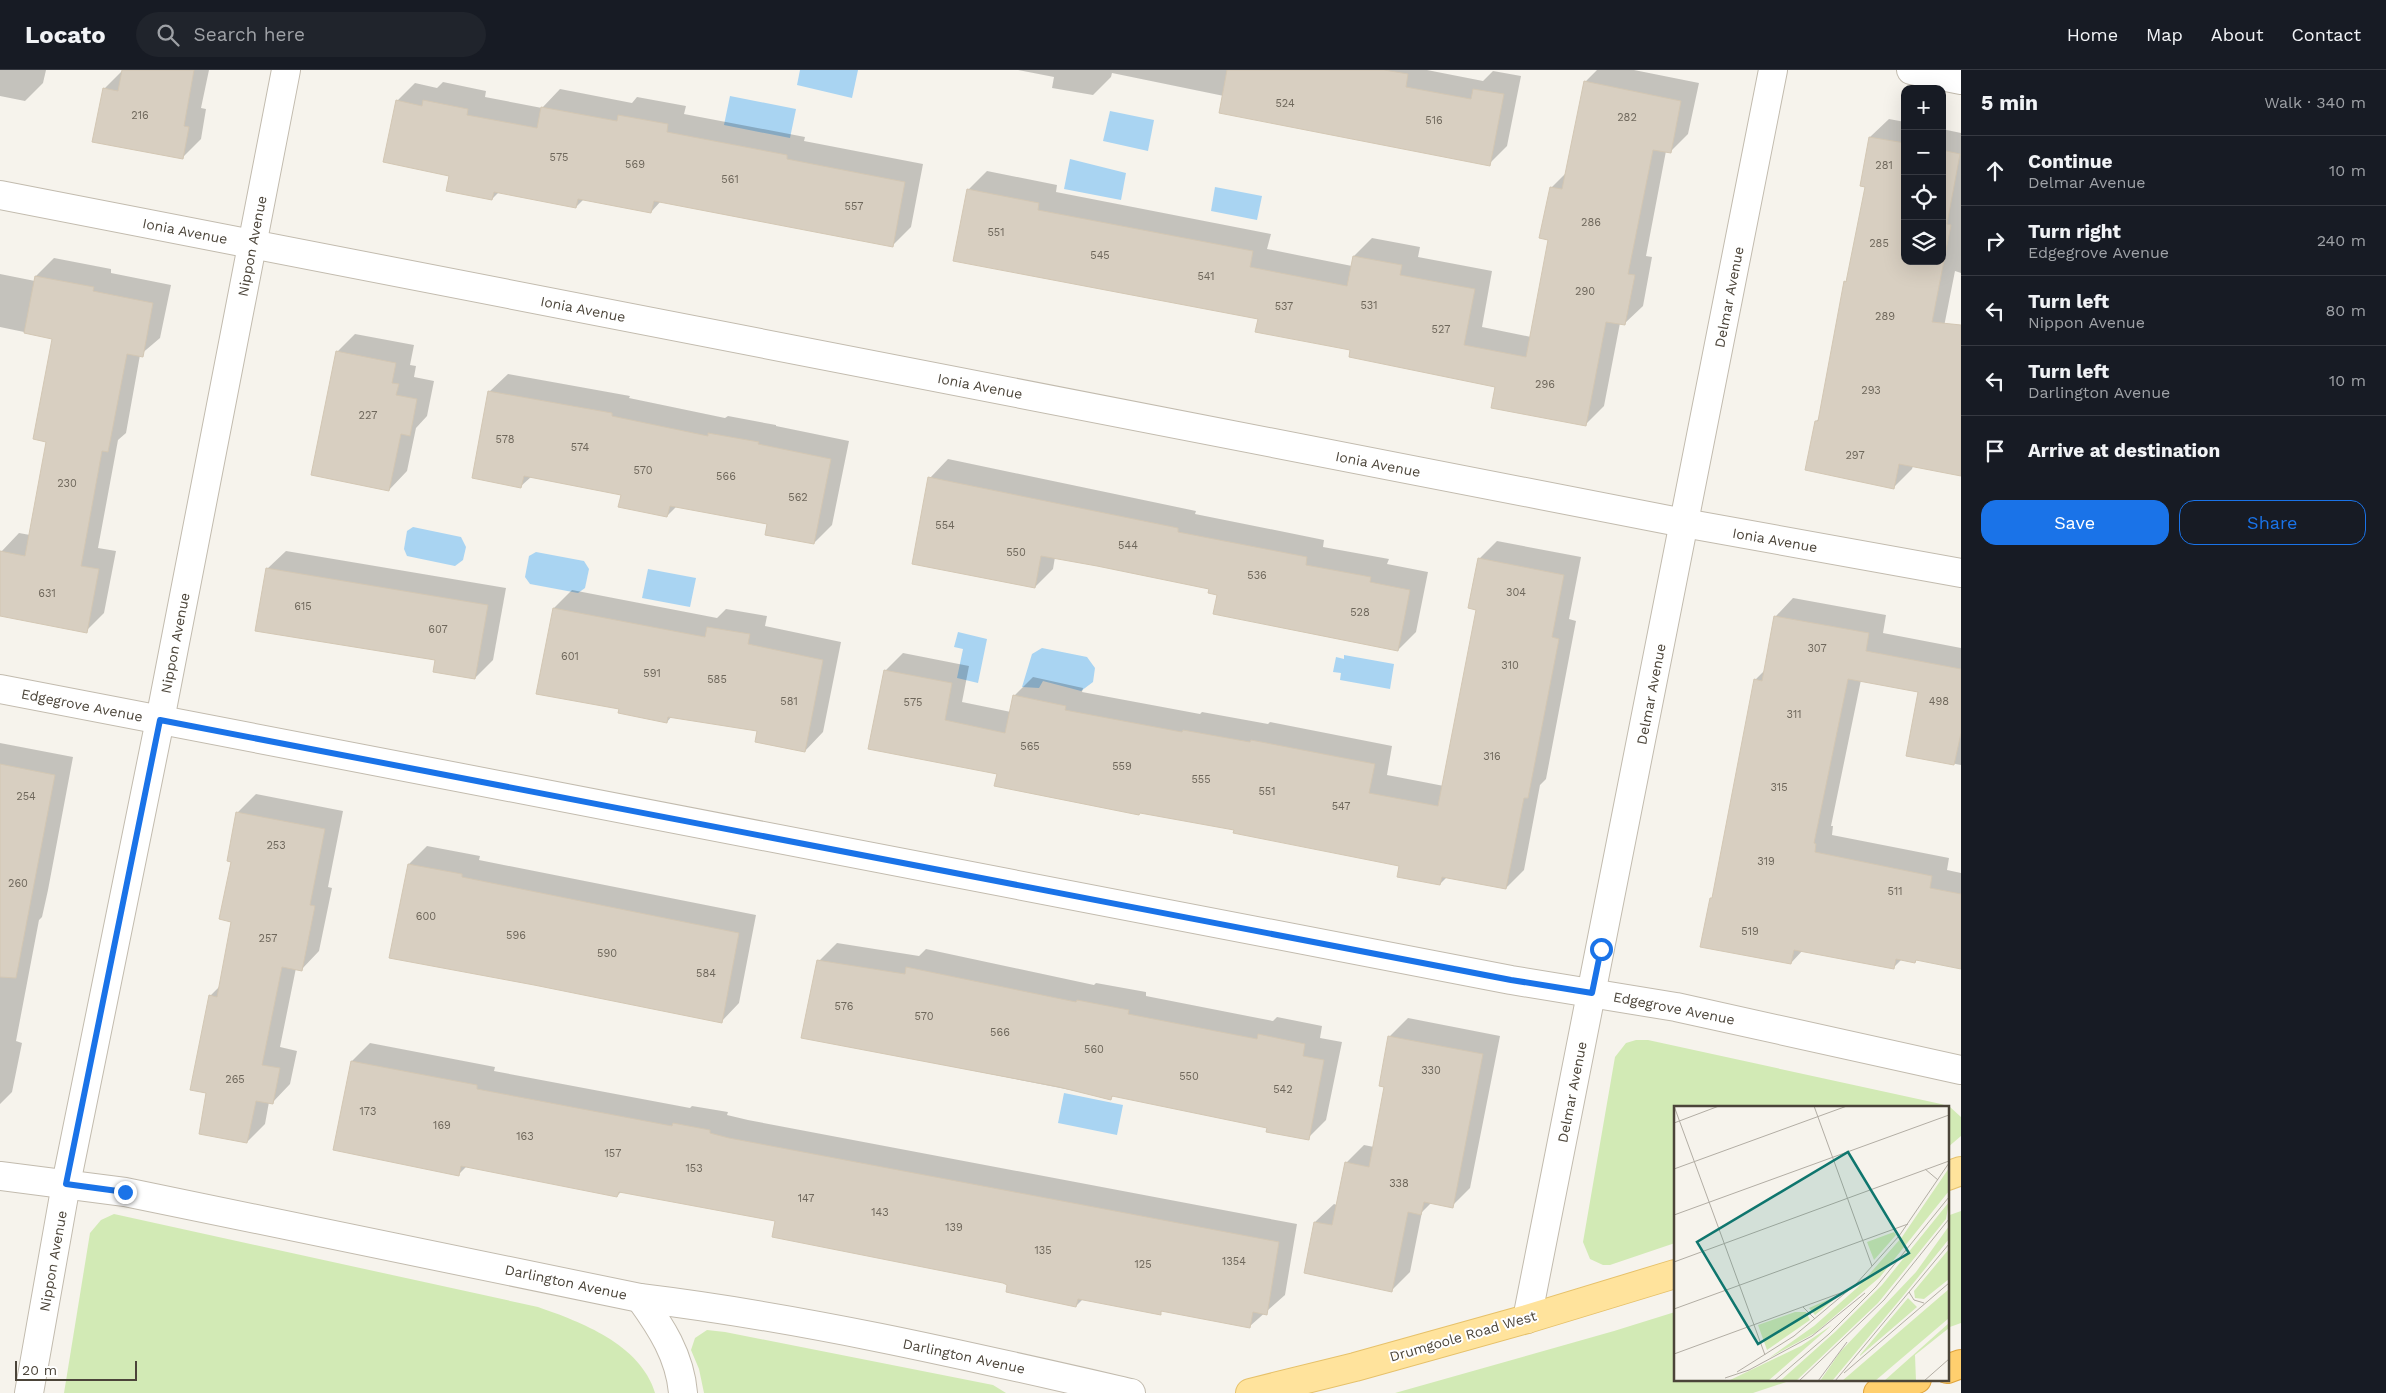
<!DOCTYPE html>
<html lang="en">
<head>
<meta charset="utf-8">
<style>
	:root { --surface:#171b24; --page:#20242c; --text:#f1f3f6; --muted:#9ea1a6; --line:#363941; --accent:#1a73e8 }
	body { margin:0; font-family:"Work Sans",sans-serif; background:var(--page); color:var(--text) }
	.controls { position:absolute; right:15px; top:15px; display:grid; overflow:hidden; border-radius:10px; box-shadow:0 5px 20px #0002 }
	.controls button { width:45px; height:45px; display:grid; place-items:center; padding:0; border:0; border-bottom:1px solid var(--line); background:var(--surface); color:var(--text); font:25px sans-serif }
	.scale { position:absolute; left:15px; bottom:12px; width:122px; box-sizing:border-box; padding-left:5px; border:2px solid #4b4439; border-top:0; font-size:14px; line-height:18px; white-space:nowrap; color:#4b4439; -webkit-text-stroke:4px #fff; paint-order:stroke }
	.stop { position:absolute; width:15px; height:15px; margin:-11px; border:4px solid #1a73e8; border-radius:50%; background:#fff }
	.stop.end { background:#1a73e8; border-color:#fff; box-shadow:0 1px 5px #0008 }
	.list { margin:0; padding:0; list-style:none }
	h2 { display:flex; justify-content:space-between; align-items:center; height:65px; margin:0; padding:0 20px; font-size:21px }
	h2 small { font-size:16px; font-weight:400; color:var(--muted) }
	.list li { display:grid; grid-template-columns:32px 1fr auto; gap:15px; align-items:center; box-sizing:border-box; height:70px; padding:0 20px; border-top:1px solid var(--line) }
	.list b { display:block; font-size:19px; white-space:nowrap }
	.list p { margin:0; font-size:16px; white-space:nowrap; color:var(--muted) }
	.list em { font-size:16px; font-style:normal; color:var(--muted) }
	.actions { display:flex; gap:10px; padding:15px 20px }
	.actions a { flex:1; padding:11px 0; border:1px solid var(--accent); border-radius:15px; text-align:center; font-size:18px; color:var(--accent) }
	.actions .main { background:var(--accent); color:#fff }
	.icon { flex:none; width:28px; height:28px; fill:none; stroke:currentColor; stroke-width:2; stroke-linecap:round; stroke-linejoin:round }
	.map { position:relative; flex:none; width:1961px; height:1323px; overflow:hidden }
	header { display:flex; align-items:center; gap:30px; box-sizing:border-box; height:70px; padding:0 25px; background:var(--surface); border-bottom:1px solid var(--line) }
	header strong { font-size:24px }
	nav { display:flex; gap:28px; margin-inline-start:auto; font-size:18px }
	.search { width:350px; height:45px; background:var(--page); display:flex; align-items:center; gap:12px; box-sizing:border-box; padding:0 18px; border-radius:28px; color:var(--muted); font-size:19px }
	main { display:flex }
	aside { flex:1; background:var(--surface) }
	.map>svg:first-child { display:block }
	.green { fill:#d2eab5 }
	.water { fill:#a9d4f2 }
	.shadow { fill:#0003 }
	.building { fill:#d8cfc1; stroke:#d3c7b4 }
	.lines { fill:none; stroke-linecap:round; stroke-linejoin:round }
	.minor-casing { stroke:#c2bbae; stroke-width:30 }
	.major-casing { stroke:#e6c16a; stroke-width:30 }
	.highway-casing { stroke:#e0a43c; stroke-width:30 }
	.minor { stroke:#fff; stroke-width:28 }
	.major { stroke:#ffe39c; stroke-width:28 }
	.highway { stroke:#ffcf6e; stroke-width:28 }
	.route { stroke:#1a73e8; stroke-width:6 }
	.labels { text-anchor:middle; stroke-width:4; stroke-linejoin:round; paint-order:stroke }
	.number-label { font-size:11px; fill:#6e675b }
	.street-label { font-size:14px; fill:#4b4439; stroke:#fff }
	.inset-road { fill:none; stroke:#b2ada4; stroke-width:1 }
	.view { fill:#0f766e; fill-opacity:0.15; stroke:#0f766e; stroke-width:2.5 }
	.inset-edge { fill:none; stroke:#4b4439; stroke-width:2.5 }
</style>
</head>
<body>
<header>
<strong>Locato</strong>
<div class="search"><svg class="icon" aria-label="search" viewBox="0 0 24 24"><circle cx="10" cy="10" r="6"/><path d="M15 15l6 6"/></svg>Search here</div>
<nav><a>Home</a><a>Map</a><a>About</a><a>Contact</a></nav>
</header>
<main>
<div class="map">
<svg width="1961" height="1323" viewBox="0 0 1961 1323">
	<rect width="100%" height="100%" fill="#f6f3ec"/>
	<g class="green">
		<path d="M1636,970H1648L1941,1034L1950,1037L1961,1047V1066L1947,1078V1037H1675V1173L1610,1195H1603L1590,1189L1583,1172L1615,987L1626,973Z"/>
		<path d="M1961,1141V1253L1947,1258V1146Z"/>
		<path d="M114,1144L538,1237C581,1252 640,1274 655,1323H64L90,1163L101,1150Z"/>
		<path d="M1675,1242V1309H1795L1753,1323H1395L1614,1261Z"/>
		<path d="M707,1260L725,1262L993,1315L1006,1323H704L699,1299L691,1280L695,1268Z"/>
	</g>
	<g class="water">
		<path d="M800,0H858L852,28L797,15Z"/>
		<path d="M730,26L796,39L790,68L724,55Z"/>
		<path d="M1110,41L1154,50L1148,81L1103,71Z"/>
		<path d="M1070,89L1126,103L1121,130L1064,119Z"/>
		<path d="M1215,117L1262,126L1257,150L1211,141Z"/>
		<path d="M413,457L461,467L466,477L463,490L455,496L407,486L404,479L407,461Z"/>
		<path d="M536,482L584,491L589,499L585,518L578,523L530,514L525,507L529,486Z"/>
		<path d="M648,499L696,508L690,537L642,528Z"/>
		<path d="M958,562L987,569L978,613L957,608L963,579L954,577Z"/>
		<path d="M1042,578L1087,587L1095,598L1093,612L1081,621L1043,611L1039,618L1022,617L1032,584Z"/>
		<path d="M1344,585L1394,594L1390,619L1340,610L1341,603L1333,602L1336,587L1344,589Z"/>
		<path d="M1064,1023L1123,1035L1117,1065L1058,1053Z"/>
	</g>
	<g class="shadow">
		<path d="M0,0H46L43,13L25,31L0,26Z"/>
		<path d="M209,0L201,38L206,39L201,69L183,87L104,19L123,0Z"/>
		<path d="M1018,0H1427L1483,11L1493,1L1521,6L1507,76L1489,94L1224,26L1112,3L1111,7L1093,25L1052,18L1054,7Z"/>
		<path d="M1597,0H1634L1699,13L1688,64L1670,82L1666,81L1646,186L1652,187L1643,236L1624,254L1620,253L1604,336L1586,354L1496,316L1351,279L1260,248L969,119L987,101L1057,115L1056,122L1271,164L1267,179L1352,196L1354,186L1372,168L1420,177L1418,187L1492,201L1482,257L1531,267L1550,169L1551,118L1567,102L1585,12Z"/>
		<path d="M443,12L486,21L485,27L542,38L560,19L632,33L637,27L686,36L684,44L805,67L804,71L923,94L911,157L893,175L661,131L651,142L584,129L576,137L499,122L492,129L451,105L397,31L415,13L437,18Z"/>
		<path d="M1889,49L1905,52V191H1942V59L1961,63V203L1955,201L1938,287L1961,291V405L1913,396L1912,399L1894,417L1816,351L1820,348L1845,212L1848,210L1867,116L1870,67Z"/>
		<path d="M54,188L111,199V203L171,215L160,268L140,285L126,363L118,370L98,478L116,481L104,543L86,561L0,545L1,482L19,463L30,465L48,371L53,268L0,257V204L35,211L36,206Z"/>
		<path d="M355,264L414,275L410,295L416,296L414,307L434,311L427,346L416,358L407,401L389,420L337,282Z"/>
		<path d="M508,304L630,326L629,328L725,348L728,346L776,355V356L849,371L832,455L814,473L769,453L677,436L667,446L622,424L531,407L521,416L489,322Z"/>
		<path d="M948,389L1196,441L1195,444L1324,470L1323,477L1389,489L1387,494L1428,502L1416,562L1398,580L1218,524L1210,518L1055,487L1053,499L1035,517L930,408Z"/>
		<path d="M1497,471L1581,487L1569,549L1576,551L1546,709L1540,715L1524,800L1506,818L1447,807L1440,814L1401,795L998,703L885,601L903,583L969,596L962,632L1011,642L1014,626L1033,607L1083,618L1082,622L1200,644L1202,642L1268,654L1270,652L1392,676L1387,705L1444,716L1477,539L1479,489Z"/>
		<path d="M286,481L506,518L493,590L475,608L267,499Z"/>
		<path d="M572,520L717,548L726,539L767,546L765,556L841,572L823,662L805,681L759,660L672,646L667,652L621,638L554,538Z"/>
		<path d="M1793,528L1886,545L1883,563L1961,578V695L1908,685L1920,621L1861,610L1831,756H1833L1832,765L1949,788L1947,800L1961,803V898L1917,889L1915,891L1902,889L1893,898L1803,880L1791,893L1711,829L1714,826L1755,610L1766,599L1776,546Z"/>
		<path d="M0,673L73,687L48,820L42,847L39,850L16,971L22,973L12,1022L0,1034Z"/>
		<path d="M256,724L343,741L328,817L332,818L319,881L301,900L296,898L280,977L297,981L290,1014L272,1033L269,1032L265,1054L247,1072L208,1022L210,926L220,916L233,851V791L238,742Z"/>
		<path d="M427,776L480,786L479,790L756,845L739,933L721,952L409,794Z"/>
		<path d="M837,873L919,886L926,879L1094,915L1096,913L1146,922V926L1273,951L1277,947L1322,956L1320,968L1342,972L1326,1050L1308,1068L1269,1057L1114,1025L1111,1028L803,967L819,891Z"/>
		<path d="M1408,948L1500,966L1470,1118L1452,1136L1432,1132L1422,1142L1410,1202L1392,1220L1315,1152L1334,1134L1337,1135L1346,1093L1364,1075L1374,1077L1385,1016L1380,1015L1390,966Z"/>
		<path d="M370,973L495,997L494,1001L690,1038L692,1036L728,1042L727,1045L748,1050L1297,1154L1285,1225L1250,1256L1163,1240L1160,1243L1083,1229L1076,1236L1004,1212L776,1150L621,1122L617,1126L467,1096L459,1104L352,991Z"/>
	</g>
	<g class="building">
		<path d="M122,0H194L184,56L189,57L183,89L92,72L103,18L118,21Z"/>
		<path d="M1227,0H1384L1408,4L1406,17L1471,29L1473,19L1504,24L1490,96L1219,43Z"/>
		<path d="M1584,11L1681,31L1671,83L1653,80L1628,204L1635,205L1625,255L1606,252L1586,356L1491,338L1495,317L1349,287L1350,280L1255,262L1258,249L953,191L967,119L1039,133L1038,140L1253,181L1250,197L1347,216L1353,186L1402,195L1400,205L1475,219L1464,275L1526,287L1548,170L1539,168L1550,117L1562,119Z"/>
		<path d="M396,30L422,36L423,30L468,39L467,45L537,58L541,37L617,51L618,45L668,54L667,62L787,85V89L905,112L893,177L654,131L651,143L578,129L576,138L494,122L492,130L446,121L449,106L383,92Z"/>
		<path d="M1869,67L1905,73V191H1942V80L1960,84L1947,154L1951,155L1932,252L1961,255V406L1899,394L1894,419L1805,400L1815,351H1818L1844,211L1846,212L1865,117L1860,116Z"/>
		<path d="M35,206L94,217L93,221L153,233L143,287L127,284L108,382L102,381L81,496L99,499L87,563L0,546V481L25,486L46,372L33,369L52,269L24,263Z"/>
		<path d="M336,281L396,293L392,313L399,314L396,325L417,329L410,366L401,364L389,421L311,405Z"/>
		<path d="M488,321L612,343V346L708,366V363L759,372L758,374L831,389L814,474L765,465L767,454L670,436L667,447L618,437L621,425L524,406L521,418L472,408Z"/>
		<path d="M928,407L1178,458V462L1307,487L1306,495L1371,507L1370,512L1410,520L1398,581L1213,544L1217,525L1208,523L1209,519L1097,496L1041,486L1035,518L912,494Z"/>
		<path d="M1478,488L1564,505L1552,567L1559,569L1528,728H1524L1506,819L1442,807L1440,815L1397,807L1399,796L1233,763L1234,760L1140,743L1139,745L994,716L997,704L868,679L884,600L952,613L945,650L1005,663L1013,625L1066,636L1065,640L1182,662L1183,660L1250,672L1251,670L1375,694L1369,723L1438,736L1476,540L1468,538Z"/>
		<path d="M266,498L488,535L475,609L433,602L435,590L255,561Z"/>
		<path d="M553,538L705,567L707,557L750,564L748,574L823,590L805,682L755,672L757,661L668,647L667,653L618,643L619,639L536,624Z"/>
		<path d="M1774,546L1869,563L1866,581L1961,599V663L1954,695L1906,686L1918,622L1848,609L1814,773L1816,774L1815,782L1932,806L1930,818L1961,824V899L1916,890L1915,893L1896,889L1894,899L1794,880L1791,894L1700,877L1710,828H1712L1754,609L1762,611Z"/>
		<path d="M0,694L55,705L16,908L0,907Z"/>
		<path d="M236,742L325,759L310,835L315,836L302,901L282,897L262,995L280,998L273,1034L256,1031L247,1073L199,1064L206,1023L190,1020L209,925L217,927L231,852L219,849L231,792L227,791Z"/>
		<path d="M408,794L462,804V807L739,863L722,953L534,915L389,888Z"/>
		<path d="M817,890L905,904L906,897L1076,932L1077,930L1129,940L1128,944L1257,969L1258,964L1305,974L1303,986L1324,990L1309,1070L1266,1062L1267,1058L1112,1026L1111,1030L1059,1017L801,968Z"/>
		<path d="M1388,966L1483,984L1453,1138L1424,1132L1421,1145L1408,1142L1392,1222L1304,1203L1314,1152L1332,1155L1345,1092L1369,1097L1384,1017L1379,1016Z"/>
		<path d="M351,991L477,1015V1019L672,1056L673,1053L710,1060V1063L729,1068L1279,1172L1267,1245L1253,1242L1250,1258L1161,1241V1245L1078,1229L1076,1237L1006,1222L1007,1215L1003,1213L772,1167L775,1151L619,1122L617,1127L461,1096L459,1106L333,1080Z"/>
	</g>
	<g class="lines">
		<g class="minor-casing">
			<g id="minor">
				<path d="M1911,0L1961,10"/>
				<path d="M0,125L1684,453L1961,503"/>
				<path d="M0,619L1511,910L1676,937L1961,1000"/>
				<path d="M0,1106L125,1122L640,1228C805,1248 969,1286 1131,1323"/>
				<path d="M640,1228C661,1257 680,1286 683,1323"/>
				<path d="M1527,1249L1773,0"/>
				<path d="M29,1323L66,1114L160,650L286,0"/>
			</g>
		</g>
		<g class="major-casing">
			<g id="major">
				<path d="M1947,1106L1961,1101"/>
				<path d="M1250,1323L1355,1297L1527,1249L1675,1204"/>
			</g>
		</g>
		<g class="highway-casing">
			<g id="highway">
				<path d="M1947,1299L1961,1294"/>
				<path d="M1878,1323L1917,1309"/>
			</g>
		</g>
		<use href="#minor" class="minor"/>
		<use href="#major" class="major"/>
		<use href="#highway" class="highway"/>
	</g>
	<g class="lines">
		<path class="route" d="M125,1122L66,1114L160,650L1511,910L1592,923L1601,879"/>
	</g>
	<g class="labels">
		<g class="number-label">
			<text x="1285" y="37">524</text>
			<text x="140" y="49">216</text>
			<text x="1627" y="51">282</text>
			<text x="1434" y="54">516</text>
			<text x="559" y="91">575</text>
			<text x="635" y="98">569</text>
			<text x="1884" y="99">281</text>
			<text x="730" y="113">561</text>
			<text x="854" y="140">557</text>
			<text x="1591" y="156">286</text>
			<text x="996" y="166">551</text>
			<text x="1879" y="177">285</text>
			<text x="1100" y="189">545</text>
			<text x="1206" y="210">541</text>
			<text x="1585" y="225">290</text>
			<text x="1369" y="239">531</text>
			<text x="1284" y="240">537</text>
			<text x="1885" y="250">289</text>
			<text x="1441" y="263">527</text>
			<text x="1545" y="318">296</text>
			<text x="1871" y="324">293</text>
			<text x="368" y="349">227</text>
			<text x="505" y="373">578</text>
			<text x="580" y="381">574</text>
			<text x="1855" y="389">297</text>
			<text x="643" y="404">570</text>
			<text x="726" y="410">566</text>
			<text x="67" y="417">230</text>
			<text x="798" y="431">562</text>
			<text x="945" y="459">554</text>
			<text x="1128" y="479">544</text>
			<text x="1016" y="486">550</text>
			<text x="1257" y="509">536</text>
			<text x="1516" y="526">304</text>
			<text x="47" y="527">631</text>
			<text x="303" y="540">615</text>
			<text x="1360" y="546">528</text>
			<text x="438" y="563">607</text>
			<text x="1817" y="582">307</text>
			<text x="570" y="590">601</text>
			<text x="1510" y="599">310</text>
			<text x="652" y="607">591</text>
			<text x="717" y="613">585</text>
			<text x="789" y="635">581</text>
			<text x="1939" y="635">498</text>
			<text x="913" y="636">575</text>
			<text x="1794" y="648">311</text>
			<text x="1030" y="680">565</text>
			<text x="1492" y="690">316</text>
			<text x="1122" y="700">559</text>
			<text x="1201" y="713">555</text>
			<text x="1779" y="721">315</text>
			<text x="1267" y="725">551</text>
			<text x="26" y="730">254</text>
			<text x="1341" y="740">547</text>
			<text x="276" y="779">253</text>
			<text x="1766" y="795">319</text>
			<text x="18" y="817">260</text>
			<text x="1895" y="825">511</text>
			<text x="426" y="850">600</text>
			<text x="1750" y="865">519</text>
			<text x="516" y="869">596</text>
			<text x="268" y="872">257</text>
			<text x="607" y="887">590</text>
			<text x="706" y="907">584</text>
			<text x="844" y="940">576</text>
			<text x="924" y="950">570</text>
			<text x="1000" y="966">566</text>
			<text x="1094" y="983">560</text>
			<text x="1431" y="1004">330</text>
			<text x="1189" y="1010">550</text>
			<text x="235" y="1013">265</text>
			<text x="1283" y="1023">542</text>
			<text x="368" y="1045">173</text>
			<text x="442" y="1059">169</text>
			<text x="525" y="1070">163</text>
			<text x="613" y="1087">157</text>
			<text x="694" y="1102">153</text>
			<text x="1399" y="1117">338</text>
			<text x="806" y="1132">147</text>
			<text x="880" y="1146">143</text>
			<text x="954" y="1161">139</text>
			<text x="1043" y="1184">135</text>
			<text x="1234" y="1195">1354</text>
			<text x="1143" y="1198">125</text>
		</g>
		<g class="street-label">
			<text transform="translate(185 161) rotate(11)" y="5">Ionia Avenue</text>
			<text transform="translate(252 176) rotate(-79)" y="5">Nippon Avenue</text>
			<text transform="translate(1729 227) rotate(-79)" y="5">Delmar Avenue</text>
			<text transform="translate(583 239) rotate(11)" y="5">Ionia Avenue</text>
			<text transform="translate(980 316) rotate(11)" y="5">Ionia Avenue</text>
			<text transform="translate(1378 394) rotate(11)" y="5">Ionia Avenue</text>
			<text transform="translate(1775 470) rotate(10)" y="5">Ionia Avenue</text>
			<text transform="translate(175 573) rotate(-79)" y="5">Nippon Avenue</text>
			<text transform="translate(1651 624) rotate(-79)" y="5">Delmar Avenue</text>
			<text transform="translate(82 635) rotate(11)" y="5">Edgegrove Avenue</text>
			<text transform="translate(1674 938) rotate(11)" y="5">Edgegrove Avenue</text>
			<text transform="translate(1572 1022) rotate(-79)" y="5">Delmar Avenue</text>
			<text transform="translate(53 1191) rotate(-80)" y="5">Nippon Avenue</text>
			<text transform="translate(566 1212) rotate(12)" y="5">Darlington Avenue</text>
			<text transform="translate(1463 1266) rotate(-16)" y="5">Drumgoole Road West</text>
			<text transform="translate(964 1286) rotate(12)" y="5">Darlington Avenue</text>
		</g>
	</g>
	<g transform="translate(1674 1036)">
		<rect width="275" height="275" fill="#f6f3ec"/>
		<path d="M275,62V85L206,171L141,227L95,252L140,220L184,181L228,131ZM275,96L272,113L204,197L122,275H106L161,226L208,179ZM275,120V133L229,190L158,275H146L166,246L242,166ZM220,126L222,129L200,154L193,136ZM275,143V173L250,193L241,192L240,185ZM275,183V212L201,275H168ZM160,191L162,192L141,209L135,202ZM234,192L243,201L186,250V249ZM121,206H132L136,214L93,244L84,219ZM275,217V222L241,249L242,275H210ZM158,219L94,275H54L127,240Z" fill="#d2eab5"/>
		<path class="inset-road" d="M0,0L91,249M140,0L198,160M0,17L45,0M0,63L173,0M251,63L264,74M0,109L275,9M0,156L275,55M235,186L240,194L250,197M129,201L141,213M0,203L234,118M0,248L172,185M63,266L120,230L182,178L225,130L275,57M170,267L275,177M51,272L75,264L138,230L191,187M100,275L155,228L202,181L275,91M125,275L210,194L275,113M144,275L173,236M161,275L275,138M250,275L275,253"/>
		<path class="view" d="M174,46L235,147L84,238L23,136Z"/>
		<rect width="275" height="275" class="inset-edge"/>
	</g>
</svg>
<div class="controls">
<button>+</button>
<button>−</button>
<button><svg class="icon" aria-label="locate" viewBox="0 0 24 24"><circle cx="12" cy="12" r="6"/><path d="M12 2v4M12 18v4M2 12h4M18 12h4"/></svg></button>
<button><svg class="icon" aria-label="layers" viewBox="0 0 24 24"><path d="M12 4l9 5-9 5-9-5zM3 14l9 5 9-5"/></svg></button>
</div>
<div class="scale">20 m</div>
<div class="stop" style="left:1601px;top:879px"></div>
<div class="stop end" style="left:125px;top:1122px"></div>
</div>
<aside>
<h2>5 min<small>Walk · 340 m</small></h2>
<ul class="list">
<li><svg class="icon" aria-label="ahead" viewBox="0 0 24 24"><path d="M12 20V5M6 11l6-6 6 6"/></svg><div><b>Continue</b><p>Delmar Avenue</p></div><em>10 m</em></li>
<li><svg class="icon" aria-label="right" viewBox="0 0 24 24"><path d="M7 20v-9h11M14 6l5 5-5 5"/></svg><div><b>Turn right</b><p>Edgegrove Avenue</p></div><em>240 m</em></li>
<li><svg class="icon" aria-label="left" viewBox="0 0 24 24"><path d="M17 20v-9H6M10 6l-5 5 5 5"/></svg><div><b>Turn left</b><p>Nippon Avenue</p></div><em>80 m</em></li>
<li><svg class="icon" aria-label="left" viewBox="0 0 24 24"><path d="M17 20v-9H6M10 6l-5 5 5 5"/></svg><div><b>Turn left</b><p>Darlington Avenue</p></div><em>10 m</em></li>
<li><svg class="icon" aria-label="arrive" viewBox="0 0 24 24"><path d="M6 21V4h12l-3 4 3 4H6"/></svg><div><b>Arrive at destination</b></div></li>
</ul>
<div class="actions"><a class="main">Save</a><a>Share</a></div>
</aside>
</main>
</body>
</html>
